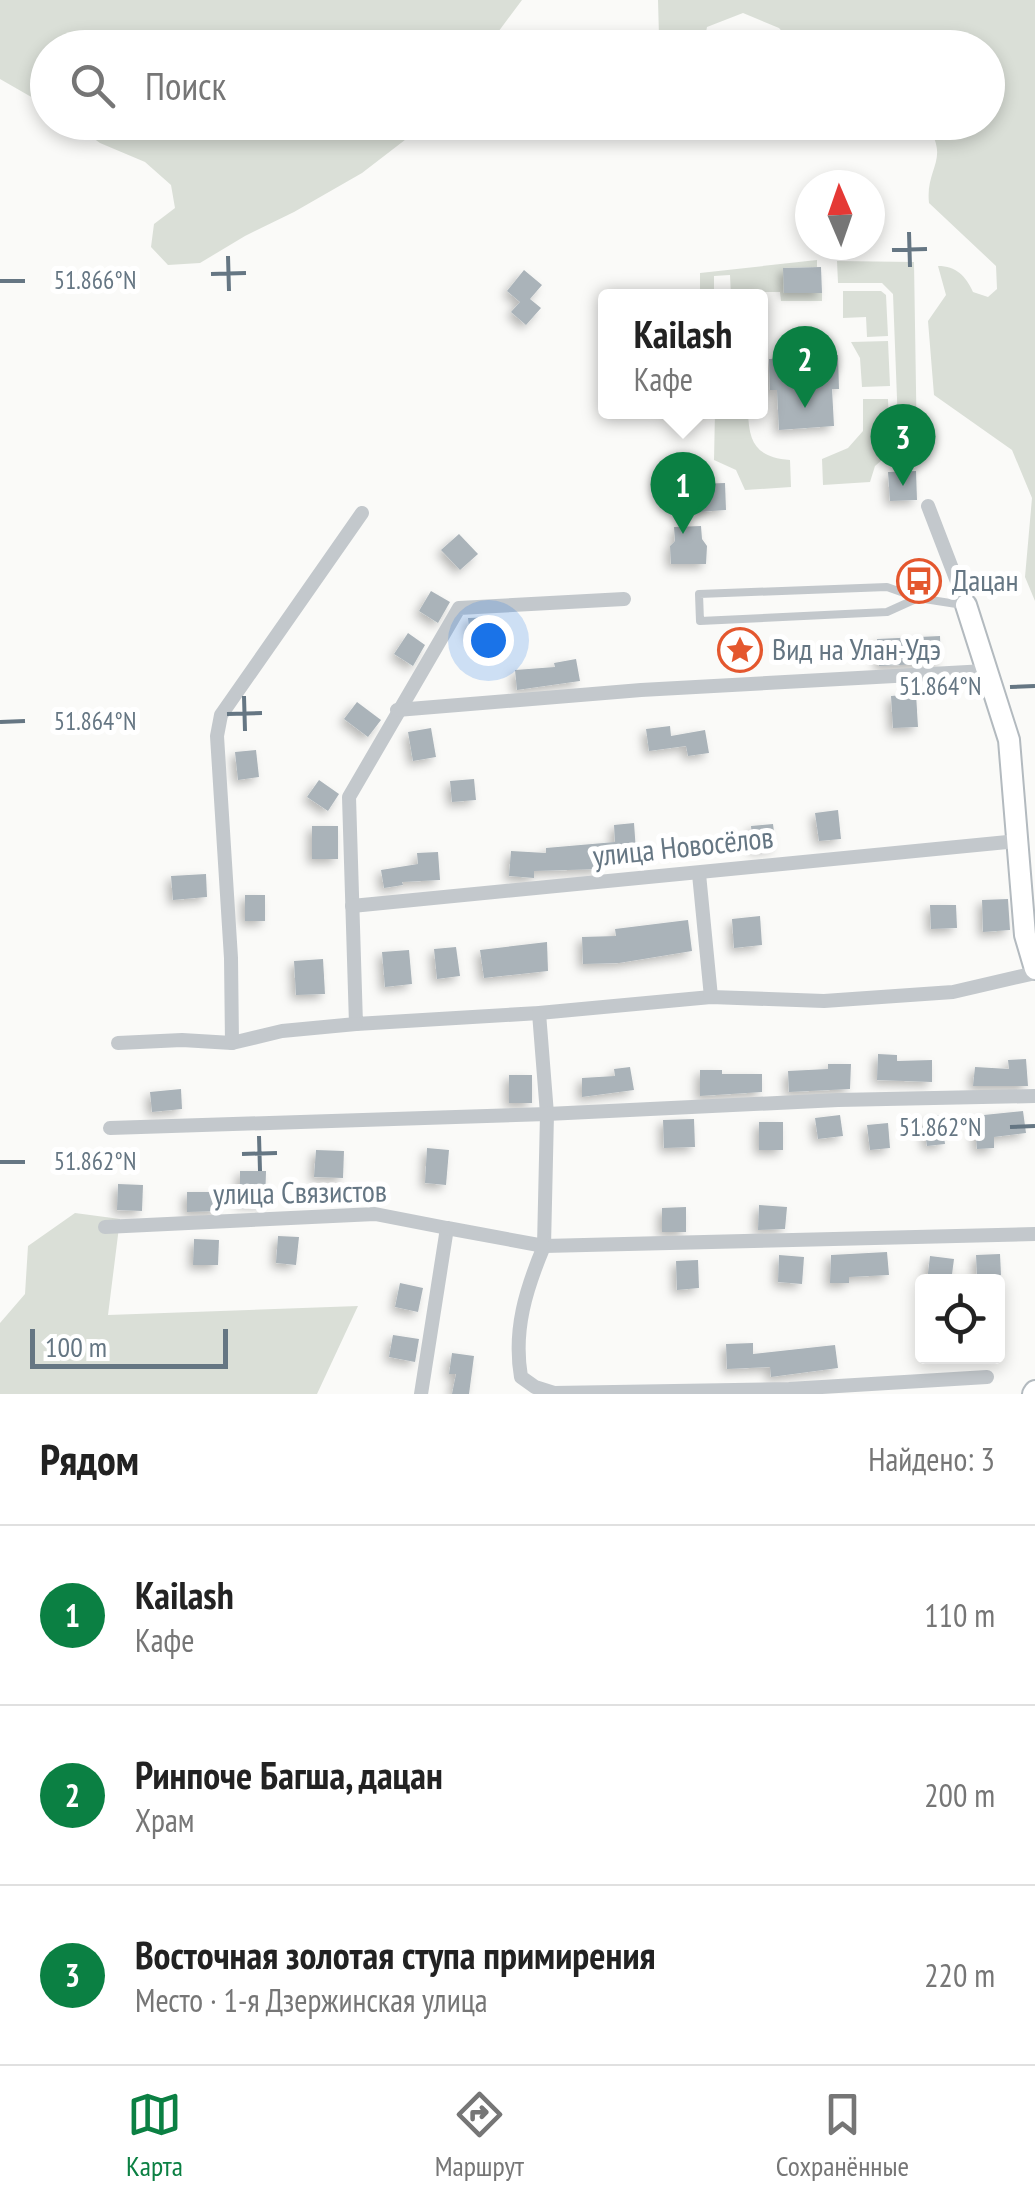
<!DOCTYPE html>
<html lang="ru">
<head>
<meta charset="utf-8">
<style>
	:root { --surface:#fff; --page:#f6f6f6; --text:#222; --muted:#767676; --line:#e0e0e0; --accent:#0b8043 }
	body { margin:0; font-family:"PT Sans Narrow",sans-serif; background:var(--page); color:var(--text) }
	.controls { position:absolute; right:30px; bottom:30px; display:grid; overflow:hidden; border-radius:10px; box-shadow:0 5px 15px #0003 }
	.controls button { width:90px; height:90px; display:grid; place-items:center; padding:0; border:0; border-bottom:2px solid var(--line); background:var(--surface); color:var(--text); font:50px sans-serif }
	.compass { position:absolute; left:795px; top:170px; width:90px; height:90px; border-radius:50%; background:var(--surface); box-shadow:0 5px 15px #0003; rotate:358deg }
	.scale { position:absolute; left:30px; bottom:25px; width:198px; box-sizing:border-box; padding-left:10px; border:5px solid #657683; border-top:0; font-size:28px; line-height:35px; white-space:nowrap; color:#657683; -webkit-text-stroke:8px #fff; paint-order:stroke }
	.you { position:absolute; left:488px; top:640px; width:35px; height:35px; margin:-25px; border:8px solid #fff; border-radius:50%; background:#1a73e8; box-shadow:0 0 0 15px #1a73e833 }
	.badge { display:grid; place-items:center; width:65px; height:65px; border-radius:50%; background:var(--accent); color:#fff; font-size:32px; font-weight:700 }
	.pin { position:absolute; translate:-50% -82px; filter:drop-shadow(0 2px 5px #0008) }
	.pin::after { content:''; position:absolute; top:52px; width:35px; height:30px; background:inherit; clip-path:polygon(0 0,100% 0,50% 100%) }
	.popup { position:absolute; left:598px; top:289px; width:170px; height:130px; box-sizing:border-box; display:grid; place-content:center; border-radius:10px; background:var(--surface); filter:drop-shadow(0 2px 8px #0005); font-size:32px; white-space:nowrap; color:var(--muted) }
	.popup b { font-size:38px; color:var(--text) }
	.popup::after { content:''; position:absolute; left:50%; top:100%; margin-left:-20px; border:20px solid transparent; border-top-color:var(--surface) }
	.list { margin:0; padding:0; list-style:none }
	h2 { display:flex; justify-content:space-between; align-items:center; height:130px; margin:0; padding:0 40px; font-size:42px }
	h2 small { font-size:32px; font-weight:400; color:var(--muted) }
	.list li { display:grid; grid-template-columns:65px 1fr auto; gap:30px; align-items:center; box-sizing:border-box; height:180px; padding:0 40px; border-top:2px solid var(--line) }
	.list b { display:block; font-size:38px; white-space:nowrap }
	.list p { margin:0; font-size:32px; white-space:nowrap; color:var(--muted) }
	.list em { font-size:32px; font-style:normal; color:var(--muted) }
	.icon { flex:none; width:55px; height:55px; fill:none; stroke:currentColor; stroke-width:2; stroke-linecap:round; stroke-linejoin:round }
	.map { position:relative; flex:none; width:1035px; height:1394px; overflow:hidden }
	.search { position:absolute; background:var(--surface); box-shadow:0 5px 15px #0003; left:30px; right:30px; top:30px; height:110px; display:flex; align-items:center; gap:25px; box-sizing:border-box; padding:0 35px; border-radius:55px; color:var(--muted); font-size:38px }
	.sheet { height:670px; background:var(--surface) }
	nav { display:flex; justify-content:space-around; align-items:center; box-sizing:border-box; height:140px; border-top:2px solid var(--line); background:var(--surface); font-size:28px; color:var(--muted) }
	nav a { display:grid; justify-items:center; gap:5px }
	nav .on { color:var(--accent) }
	.map>svg:first-child { display:block }
	.green { fill:#dadfd7 }
	.building { fill:#aab3b9; filter:url(#shadow) }
	.lines { fill:none; stroke-linecap:round; stroke-linejoin:round }
	.secondary-casing { stroke:#b3babf; stroke-width:24 }
	.lane { stroke:#c3c8cc; stroke-width:8 }
	.street { stroke:#c3c8cc; stroke-width:14 }
	.secondary { stroke:#fff; stroke-width:20 }
	.ticks { fill:none; stroke:#657683; stroke-width:4 }
	.labels { text-anchor:middle; stroke-width:10; stroke-linejoin:round; paint-order:stroke }
	.poi-label { font-size:30px; fill:#657683; stroke:#fff; text-anchor:start }
	.street-label { font-size:30px; fill:#657683; stroke:#fff }
	.ticks-label { font-size:25px; text-anchor:middle; fill:#657683; stroke:#fff; stroke-width:10; stroke-linejoin:round; paint-order:stroke }
</style>
</head>
<body>
<div class="map">
<svg width="1035" height="1394" viewBox="0 0 1035 1394">
	<defs>
		<filter id="shadow"><feDropShadow dx="-4.5" dy="4.5" stdDeviation="5" flood-color="#0004"/></filter>
	</defs>
	<rect width="100%" height="100%" fill="#fafaf8"/>
	<g class="green">
		<path d="M0,0H522L487,47L48,48L47,106L0,79Z"/>
		<path d="M658,0H1035V601L1025,577L1032,498L1012,450L934,395L928,321L946,295L938,266C956,266 966,276 973,292L988,297L997,289L996,266L929,203C925,167 952,159 925,123L988,122V48L796,47L779,28L743,13L707,27L703,47H651L659,37Z"/>
		<path d="M72,123H427L362,173L294,212L245,236L200,263L168,265L151,247L154,224L175,208L171,185L145,162L100,143Z"/>
		<path d="M817,260V267L784,268V293H822V301H781L780,292H762L760,296H731L730,275L714,276V296H700V273Z"/>
		<path d="M837,261L914,262L917,452L899,451L893,294L882,283H838Z"/>
		<path d="M843,291H881L886,295L888,336L867,337L866,317L843,318Z"/>
		<path d="M888,341L890,386L862,387L860,358L851,342Z"/>
		<path d="M863,399H888L890,453L875,466L870,482L823,485L822,459L848,448L863,431Z"/>
		<path d="M715,412H748C749,443 756,457 790,460L791,487L745,490L736,470L714,460Z"/>
		<path d="M75,1213L120,1219L108,1315L358,1306L317,1394H0V1323L25,1294L28,1246Z"/>
	</g>
	<g class="building">
		<path d="M821,267L822,293H784L783,268Z"/>
		<path d="M524,270L542,285L530,299L541,308L526,325L511,312L520,302L507,291Z"/>
		<path d="M838,355L839,389H832L834,426L779,430L777,390H770L769,359Z"/>
		<path d="M916,471L917,500L890,501L888,472Z"/>
		<path d="M725,483L726,510L698,512L696,484Z"/>
		<path d="M701,526L702,539L707,546L706,564H671L670,546L675,541L674,527Z"/>
		<path d="M459,534L478,554L460,570L441,550Z"/>
		<path d="M431,591L450,602L438,623L419,611Z"/>
		<path d="M495,617L497,634L470,637L468,618Z"/>
		<path d="M408,633L425,645L413,666L394,654Z"/>
		<path d="M940,636L941,663L879,666L877,639Z"/>
		<path d="M576,659L580,681L517,690L515,670L555,667L554,663Z"/>
		<path d="M916,694L918,727L893,728L891,696Z"/>
		<path d="M357,702L381,720L368,737L344,719Z"/>
		<path d="M670,726L671,736L705,730L709,753L688,756L686,746L649,751L646,729Z"/>
		<path d="M431,728L436,757L413,761L408,732Z"/>
		<path d="M256,750L259,777L238,780L235,752Z"/>
		<path d="M474,779L476,800L452,802L450,781Z"/>
		<path d="M319,780L339,794L328,811L307,797Z"/>
		<path d="M838,810L841,839L819,841L815,813Z"/>
		<path d="M634,823L636,851L601,854V869L534,871V878L509,876L511,851L546,853V848L615,842L614,825Z"/>
		<path d="M773,824L776,847L753,850L751,826Z"/>
		<rect x="312" y="826" width="26" height="33"/>
		<path d="M438,852L440,880L402,882L403,885L384,888L381,870L418,864L417,853Z"/>
		<path d="M206,874L207,897L173,900L171,876Z"/>
		<rect x="245" y="895" width="20" height="26"/>
		<path d="M1008,899L1010,930L983,932L982,900Z"/>
		<path d="M930,905H956L957,928L931,929Z"/>
		<path d="M760,916L762,945L734,948L732,919Z"/>
		<path d="M688,920L692,951L619,963L583,964L582,937L616,936L615,929Z"/>
		<path d="M547,942L548,971L484,978L480,950Z"/>
		<path d="M456,947L460,976L437,979L434,949Z"/>
		<path d="M409,950L412,984L385,987L382,952Z"/>
		<path d="M323,959L325,994L296,995L294,961Z"/>
		<path d="M878,1054L897,1055V1061L932,1060V1082L877,1080Z"/>
		<path d="M1026,1059L1028,1086H973L975,1067L1009,1069L1008,1060Z"/>
		<path d="M828,1064H851L850,1089L789,1092L788,1071L828,1069Z"/>
		<path d="M630,1067L634,1090L582,1097V1078L615,1076L614,1069Z"/>
		<path d="M700,1070H722V1074H762V1092L700,1096Z"/>
		<rect x="509" y="1075" width="23" height="28"/>
		<path d="M181,1089L182,1109L152,1112L150,1092Z"/>
		<path d="M1023,1111L1026,1133L994,1137V1148L977,1149L974,1116Z"/>
		<path d="M840,1115L843,1136L818,1139L815,1118Z"/>
		<path d="M941,1115L945,1144L927,1146L923,1118Z"/>
		<path d="M694,1119L695,1147L664,1148L663,1120Z"/>
		<rect x="759" y="1122" width="24" height="28"/>
		<path d="M888,1123L890,1148L870,1150L867,1125Z"/>
		<path d="M427,1148L449,1150L446,1185L425,1183Z"/>
		<path d="M316,1150L344,1151L343,1178L314,1177Z"/>
		<path d="M240,1171H266L265,1204L240,1203Z"/>
		<path d="M118,1184L143,1185L142,1211L117,1210Z"/>
		<path d="M187,1192H220V1211L187,1212Z"/>
		<path d="M759,1205L787,1207L785,1229L758,1230Z"/>
		<path d="M686,1207V1232H662V1208Z"/>
		<path d="M278,1236L299,1237L296,1265L276,1263Z"/>
		<path d="M194,1239L219,1240L218,1265H193Z"/>
		<path d="M887,1252L889,1275L849,1277V1283H830L831,1255Z"/>
		<path d="M1000,1254L1001,1275L977,1276L976,1255Z"/>
		<path d="M779,1255L804,1257L802,1284L778,1282Z"/>
		<path d="M930,1256L954,1259L951,1282H927Z"/>
		<path d="M698,1260L699,1288L677,1290L676,1261Z"/>
		<path d="M400,1283L423,1288L418,1312L395,1307Z"/>
		<path d="M393,1335L419,1339L415,1362L389,1357Z"/>
		<path d="M753,1343V1354L835,1345L838,1368L771,1377L770,1367L727,1369L726,1344Z"/>
		<path d="M452,1353L474,1356L469,1394H452L456,1374H449Z"/>
	</g>
	<g class="lines">
		<g class="secondary-casing">
			<g id="secondary">
				<path d="M966,605L1009,740L1025,935L1035,969"/>
				<path d="M1033,1394L1035,1391"/>
			</g>
		</g>
		<path class="lane" d="M918,598L887,612L700,621L699,594L887,587L918,598L963,605"/>
		<g class="street">
			<path d="M928,506L966,605"/>
			<path d="M624,599L459,608L349,797L356,1024L539,1013L711,997L824,1001L953,992L1035,973"/>
			<path d="M397,710L641,690L986,671"/>
			<path d="M699,874L711,997"/>
			<path d="M352,906L1018,841"/>
			<path d="M539,1013L547,1114L544,1246L1035,1234"/>
			<path d="M118,1043L182,1040L232,1043L282,1031L356,1024"/>
			<path d="M232,1043L231,958L217,736L221,715L362,513"/>
			<path d="M110,1128L547,1114L838,1100L1035,1096"/>
			<path d="M105,1227L375,1214L447,1228L421,1394"/>
			<path d="M447,1228L544,1246C526,1289 513,1330 521,1377L535,1387L554,1393L789,1389L987,1377"/>
		</g>
		<use href="#secondary" class="secondary"/>
	</g>
	<path class="ticks" d="M909,232L910,267M892,250L927,249M228,256L229,291M211,274L246,273M0,281H25M1010,687L1035,686M244,696L245,731M227,714L262,713M0,722L25,721M1010,1127L1035,1126M259,1136L260,1171M242,1154L277,1153M0,1162H25"/>
	<defs>
		<g id="bus-ring" transform="scale(2.25)"><circle r="9.5" fill="#fff" stroke="#e4572e" stroke-width="1.5"/><path d="M-5-6H5V4H4V6H2V4H-2V6H-4V4H-5ZM-3.5-4V0h7V-4ZM-3.5 1.2v1.5H-2V1.2ZM2 1.2v1.5H3.5V1.2Z" fill="#e4572e"/></g>
		<g id="sight-ring" transform="scale(2.25)"><circle r="9.5" fill="#fff" stroke="#e4572e" stroke-width="1.5"/><path d="M0-6L1.8-2.2L6-1.7L2.9 1.2L3.7 5.4L0 3.3L-3.7 5.4L-2.9 1.2L-6-1.7L-1.8-2.2Z" fill="#e4572e"/></g>
	</defs>
	<g fill-rule="evenodd">
		<use href="#bus-ring" x="919" y="581"/>
		<use href="#sight-ring" x="740" y="650"/>
	</g>
	<g class="labels">
		<g class="poi-label">
			<text x="952" y="591">Дацан</text>
			<text x="772" y="660">Вид на Улан-Удэ</text>
		</g>
		<g class="street-label">
			<text transform="translate(683 847) rotate(-6)" y="10">улица Новосёлов</text>
			<text transform="translate(300 1193) rotate(-1)" y="10">улица Связистов</text>
		</g>
	</g>
	<g class="ticks-label">
		<text x="95" y="289">51.866°N</text>
		<text x="940" y="695">51.864°N</text>
		<text x="95" y="730">51.864°N</text>
		<text x="940" y="1136">51.862°N</text>
		<text x="95" y="1170">51.862°N</text>
	</g>
</svg>
<div class="controls">
<button><svg class="icon" aria-label="locate" viewBox="0 0 24 24"><circle cx="12" cy="12" r="6"/><path d="M12 2v4M12 18v4M2 12h4M18 12h4"/></svg></button>
</div>
<svg class="compass" viewBox="-18 -18 36 36"><path d="M0-13l5 13h-10z" fill="#e53935"/><path d="M0 13l5-13h-10z" fill="#767676"/></svg>
<div class="scale">100 m</div>
<div class="you"></div>
<div class="pin badge" style="left:683px;top:534px">1</div>
<div class="popup"><b>Kailash</b>Кафе</div>
<div class="pin badge" style="left:805px;top:408px">2</div>
<div class="pin badge" style="left:903px;top:486px">3</div>
<div class="search"><svg class="icon" aria-label="search" viewBox="0 0 24 24"><circle cx="10" cy="10" r="6"/><path d="M15 15l6 6"/></svg>Поиск</div>
</div>
<section class="sheet">
<h2>Рядом<small>Найдено: 3</small></h2>
<ul class="list">
<li><span class="badge">1</span><div><b>Kailash</b><p>Кафе</p></div><em>110 m</em></li>
<li><span class="badge">2</span><div><b>Ринпоче Багша, дацан</b><p>Храм</p></div><em>200 m</em></li>
<li><span class="badge">3</span><div><b>Восточная золотая ступа примирения</b><p>Место · 1-я Дзержинская улица</p></div><em>220 m</em></li>
</ul>
</section>
<nav>
<a class="on"><svg class="icon" aria-label="map" viewBox="0 0 24 24"><path d="M3 6l6-2 6 2 6-2v14l-6 2-6-2-6 2zM9 4v14M15 6v14"/></svg>Карта</a>
<a><svg class="icon" aria-label="directions" viewBox="0 0 24 24"><path d="M12 3l9 9-9 9-9-9zM9 14v-3h6M13 9l2 2-2 2"/></svg>Маршрут</a>
<a><svg class="icon" aria-label="saved" viewBox="0 0 24 24"><path d="M7 4h10v16l-5-4-5 4z"/></svg>Сохранённые</a>
</nav>
</body>
</html>
